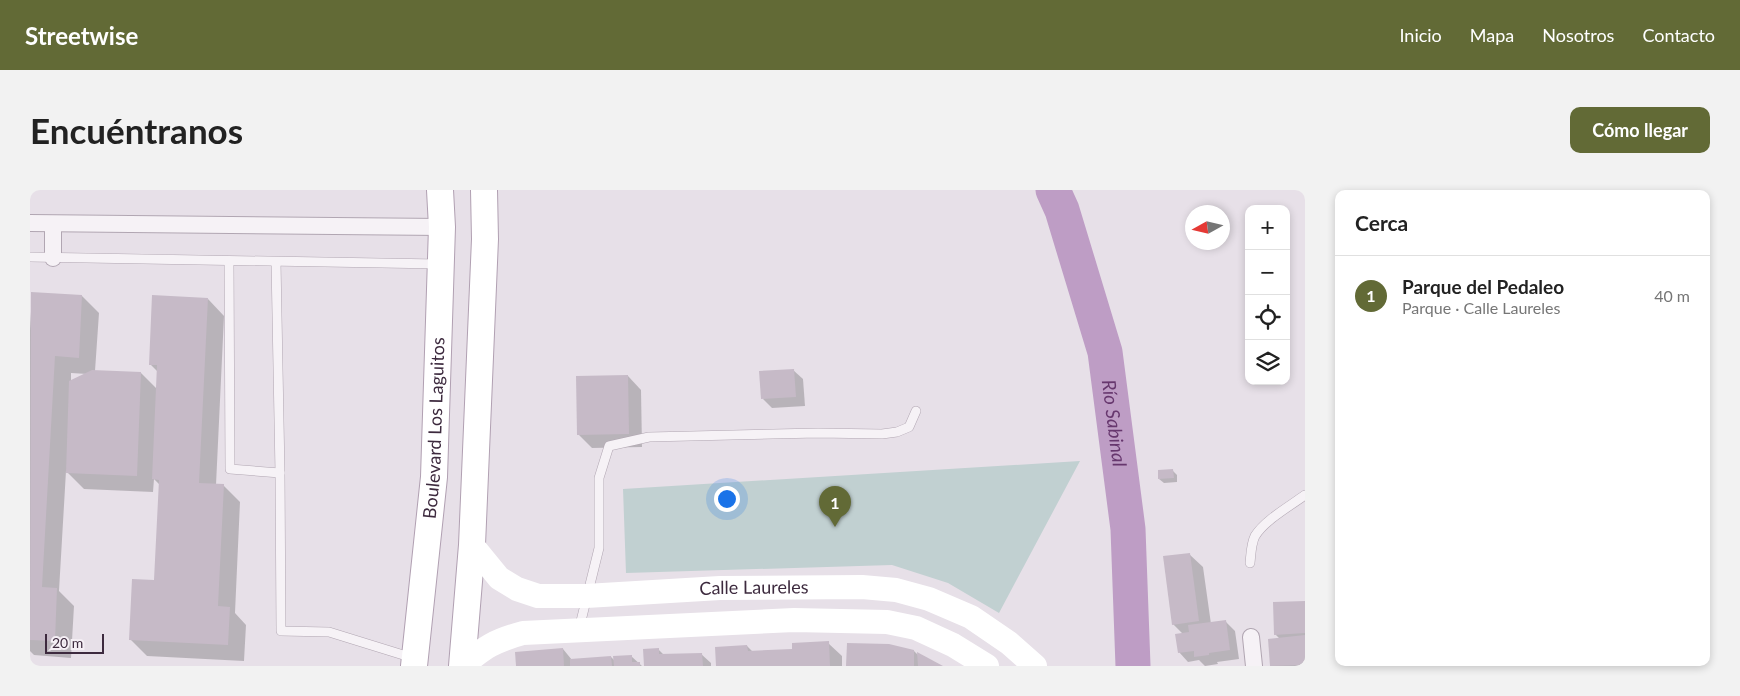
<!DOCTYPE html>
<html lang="es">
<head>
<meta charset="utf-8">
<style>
	:root { --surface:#fff; --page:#f2f2f2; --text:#222; --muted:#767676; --line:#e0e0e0; --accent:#626a36 }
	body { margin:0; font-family:Lato,sans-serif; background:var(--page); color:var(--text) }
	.controls { position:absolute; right:15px; top:15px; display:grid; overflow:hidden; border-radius:10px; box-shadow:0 2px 8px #0003 }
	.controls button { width:45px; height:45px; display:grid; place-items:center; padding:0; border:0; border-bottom:1px solid var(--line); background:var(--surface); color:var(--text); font:25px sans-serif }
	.compass { position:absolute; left:1155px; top:15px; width:45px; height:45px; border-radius:50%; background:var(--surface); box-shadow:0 2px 8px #0003; rotate:262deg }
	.scale { position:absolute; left:15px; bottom:12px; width:59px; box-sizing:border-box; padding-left:5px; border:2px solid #3d2a3e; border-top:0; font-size:14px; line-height:18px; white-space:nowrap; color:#3d2a3e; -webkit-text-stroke:4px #f5eff5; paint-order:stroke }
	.you { position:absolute; left:696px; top:308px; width:18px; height:18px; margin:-12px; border:4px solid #fff; border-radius:50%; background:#1a73e8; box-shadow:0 0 0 8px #1a73e833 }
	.badge { display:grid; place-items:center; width:32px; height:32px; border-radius:50%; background:var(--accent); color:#fff; font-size:16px; font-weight:700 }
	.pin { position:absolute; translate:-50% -41px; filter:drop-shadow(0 1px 2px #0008) }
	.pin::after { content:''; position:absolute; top:26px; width:18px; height:15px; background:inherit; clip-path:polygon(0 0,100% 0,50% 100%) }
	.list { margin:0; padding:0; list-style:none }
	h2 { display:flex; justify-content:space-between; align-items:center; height:65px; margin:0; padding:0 20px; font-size:21px }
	h2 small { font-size:16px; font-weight:400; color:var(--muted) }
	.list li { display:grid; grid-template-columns:32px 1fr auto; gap:15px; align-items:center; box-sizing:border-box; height:80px; padding:0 20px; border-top:1px solid var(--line) }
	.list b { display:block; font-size:19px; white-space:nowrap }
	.list p { margin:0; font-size:16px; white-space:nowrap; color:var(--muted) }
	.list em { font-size:16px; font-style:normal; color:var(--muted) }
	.icon { flex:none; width:28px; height:28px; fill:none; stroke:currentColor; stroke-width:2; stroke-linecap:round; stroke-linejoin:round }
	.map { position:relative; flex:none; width:1275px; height:476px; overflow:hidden; border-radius:10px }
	header { display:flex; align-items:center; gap:30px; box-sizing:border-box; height:70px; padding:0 25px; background:var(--accent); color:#fff }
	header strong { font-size:24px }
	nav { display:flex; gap:28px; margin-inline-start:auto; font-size:18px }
	.intro { display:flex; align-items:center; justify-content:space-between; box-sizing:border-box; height:120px; padding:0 30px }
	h1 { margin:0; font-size:35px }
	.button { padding:12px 22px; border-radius:10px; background:var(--accent); color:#fff; font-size:18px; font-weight:700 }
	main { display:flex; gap:30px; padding:0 30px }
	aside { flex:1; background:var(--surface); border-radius:10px; box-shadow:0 2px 8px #0003 }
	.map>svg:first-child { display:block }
	.green { fill:#c1d0d1 }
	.shadow { fill:#0003; fill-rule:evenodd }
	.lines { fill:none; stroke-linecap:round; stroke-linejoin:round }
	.river { stroke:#be9dc5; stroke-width:35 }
	.building { fill:#c6bac7 }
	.lane-casing { stroke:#b1a6b2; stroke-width:10 }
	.street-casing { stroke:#b1a6b2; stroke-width:18 }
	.primary-casing { stroke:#b1a0b2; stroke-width:28 }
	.lane { stroke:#f6f2f6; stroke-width:9 }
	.street { stroke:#f6f2f6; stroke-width:16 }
	.secondary { stroke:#fff; stroke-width:24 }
	.primary { stroke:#fff; stroke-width:26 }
	.labels { text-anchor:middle; stroke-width:4; stroke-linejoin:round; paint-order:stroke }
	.street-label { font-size:18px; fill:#3d2a3e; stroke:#f5eff5 }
	.water-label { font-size:19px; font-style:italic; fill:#67376e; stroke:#f5eff5 }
</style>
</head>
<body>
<header>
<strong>Streetwise</strong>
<nav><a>Inicio</a><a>Mapa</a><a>Nosotros</a><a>Contacto</a></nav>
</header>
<div class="intro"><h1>Encuéntranos</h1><a class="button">Cómo llegar</a></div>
<main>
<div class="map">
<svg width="1275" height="476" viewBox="0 0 1275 476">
	<rect width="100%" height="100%" fill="#e7e0e8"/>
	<path class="green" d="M1050,271L969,423L918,393L862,375L596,383L593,299Z"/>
	<g class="shadow">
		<path d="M2,103L52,106L69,123L65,181L111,183L127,199L128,182L120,174L178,109L194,126L186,295H193L210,312L205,423L216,435L214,471L117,466L100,449L125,392L130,295L124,289L123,302L54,299L36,281L29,401L44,416L41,468L4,465L0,461V140ZM41,183L57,184L41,192Z"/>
		<path d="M763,180L773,189L775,216L742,218L733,209Z"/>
		<path d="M598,186L611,200L612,257L562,258L548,244Z"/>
		<path d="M1143,281L1147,285V292L1134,293L1129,289Z"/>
		<path d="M1159,364L1173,377L1181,434L1196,432L1205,441L1209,469L1187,472L1188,474L1175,476L1169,470L1158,472L1149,462L1153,444L1143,434Z"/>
		<path d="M1275,412V476H1241L1239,450L1250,449L1245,444Z"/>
		<path d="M798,453L812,466V476H687L717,456L723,462L763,460Z"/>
		<path d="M533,459L542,470L581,467L585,471L601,466L612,476H487Z"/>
		<path d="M628,459L635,466L671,464L681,473V476H615Z"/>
		<path d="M884,461L889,466L910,476H818Z"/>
	</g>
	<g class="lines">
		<path class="river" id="s1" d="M1023,0L1032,20L1075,162L1098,339L1103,476"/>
	</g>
	<g class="building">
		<path d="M1,102L52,105L49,168L25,166L12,397L27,398L25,451L0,450Z"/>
		<path d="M122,105L178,108L169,293L194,294L188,416L200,417L198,455L99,450L102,389L124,390L129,290L122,289L127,175H119Z"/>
		<path d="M764,179L766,207L731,209L729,181Z"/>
		<path d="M62,180L111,182L107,286L36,283L39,191Z"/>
		<path d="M598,185L599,244L547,245L546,186Z"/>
		<path d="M1143,279L1144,288L1128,289V280Z"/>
		<path d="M1160,363L1169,431L1142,435L1133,366Z"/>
		<path d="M1275,411V443L1244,445L1243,412Z"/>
		<path d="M1196,430L1200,460L1179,463V465L1164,467V461L1148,463L1145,444L1159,442L1158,435Z"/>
		<path d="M1275,445V475L1240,476L1238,449Z"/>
		<path d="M799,451L800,476H686L685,457L717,455L718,461L762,459V453Z"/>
		<path d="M817,453L859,454L884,460V476H816Z"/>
		<path d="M533,458L534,476H486L485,462Z"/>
		<path d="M629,458V464L672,463L673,476H614L613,459Z"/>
		<path d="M887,462L913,476H888Z"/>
		<path d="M602,465V472H610V476H584L583,466Z"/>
		<path d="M581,466L582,476H540V469Z"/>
	</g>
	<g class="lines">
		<g class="lane-casing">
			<g id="lane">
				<path d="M0,67L408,74"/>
				<path d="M199,71L200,279L250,283"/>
				<path d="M246,72L250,283L251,441L299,442L383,468"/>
				<path d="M1220,373C1221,364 1221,354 1225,346C1235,330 1260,316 1275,305"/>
				<path d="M549,439L569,358V288L579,256L619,247L788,243L852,244L867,242L879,237L886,221"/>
			</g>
		</g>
		<g class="street-casing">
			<g id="street">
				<path d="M0,33L412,37"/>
				<path d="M23,68V34"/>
				<path d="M1221,447L1224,476"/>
			</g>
		</g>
		<g class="primary-casing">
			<g id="primary">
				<path id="s3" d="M384,476L404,287L412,37L410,0"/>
				<path d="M432,476L442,355L455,49L454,0"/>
			</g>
		</g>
		<use href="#lane" class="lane"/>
		<use href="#street" class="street"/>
		<g class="secondary">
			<path id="s2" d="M442,355L469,388L487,399L508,406H556L690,398L832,397L866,400L899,409L941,427L979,453L1005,476"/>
			<path d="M432,476C455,457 464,451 493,443L764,430L857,432L886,438L923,455L957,476"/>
		</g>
		<use href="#primary" class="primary"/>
	</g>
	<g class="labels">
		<g class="street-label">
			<text dy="6" stroke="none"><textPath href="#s3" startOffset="239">Boulevard Los Laguitos</textPath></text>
			<text dy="6" stroke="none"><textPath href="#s2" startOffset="302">Calle Laureles</textPath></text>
		</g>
		<g class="water-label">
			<text dy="7" stroke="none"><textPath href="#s1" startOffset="242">Río Sabinal</textPath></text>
		</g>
	</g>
</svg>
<div class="controls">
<button>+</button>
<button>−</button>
<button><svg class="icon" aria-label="locate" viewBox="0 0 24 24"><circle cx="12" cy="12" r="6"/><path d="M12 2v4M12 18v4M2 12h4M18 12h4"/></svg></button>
<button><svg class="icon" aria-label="layers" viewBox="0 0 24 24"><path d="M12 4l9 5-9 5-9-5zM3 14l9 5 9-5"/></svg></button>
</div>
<svg class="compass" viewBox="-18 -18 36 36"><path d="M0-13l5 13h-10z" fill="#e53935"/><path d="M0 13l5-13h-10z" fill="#767676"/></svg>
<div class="scale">20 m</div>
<div class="you"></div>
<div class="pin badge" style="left:805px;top:337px">1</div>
</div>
<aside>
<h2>Cerca<small></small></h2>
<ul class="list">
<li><span class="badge">1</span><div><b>Parque del Pedaleo</b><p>Parque · Calle Laureles</p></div><em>40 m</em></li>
</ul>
</aside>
</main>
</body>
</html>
